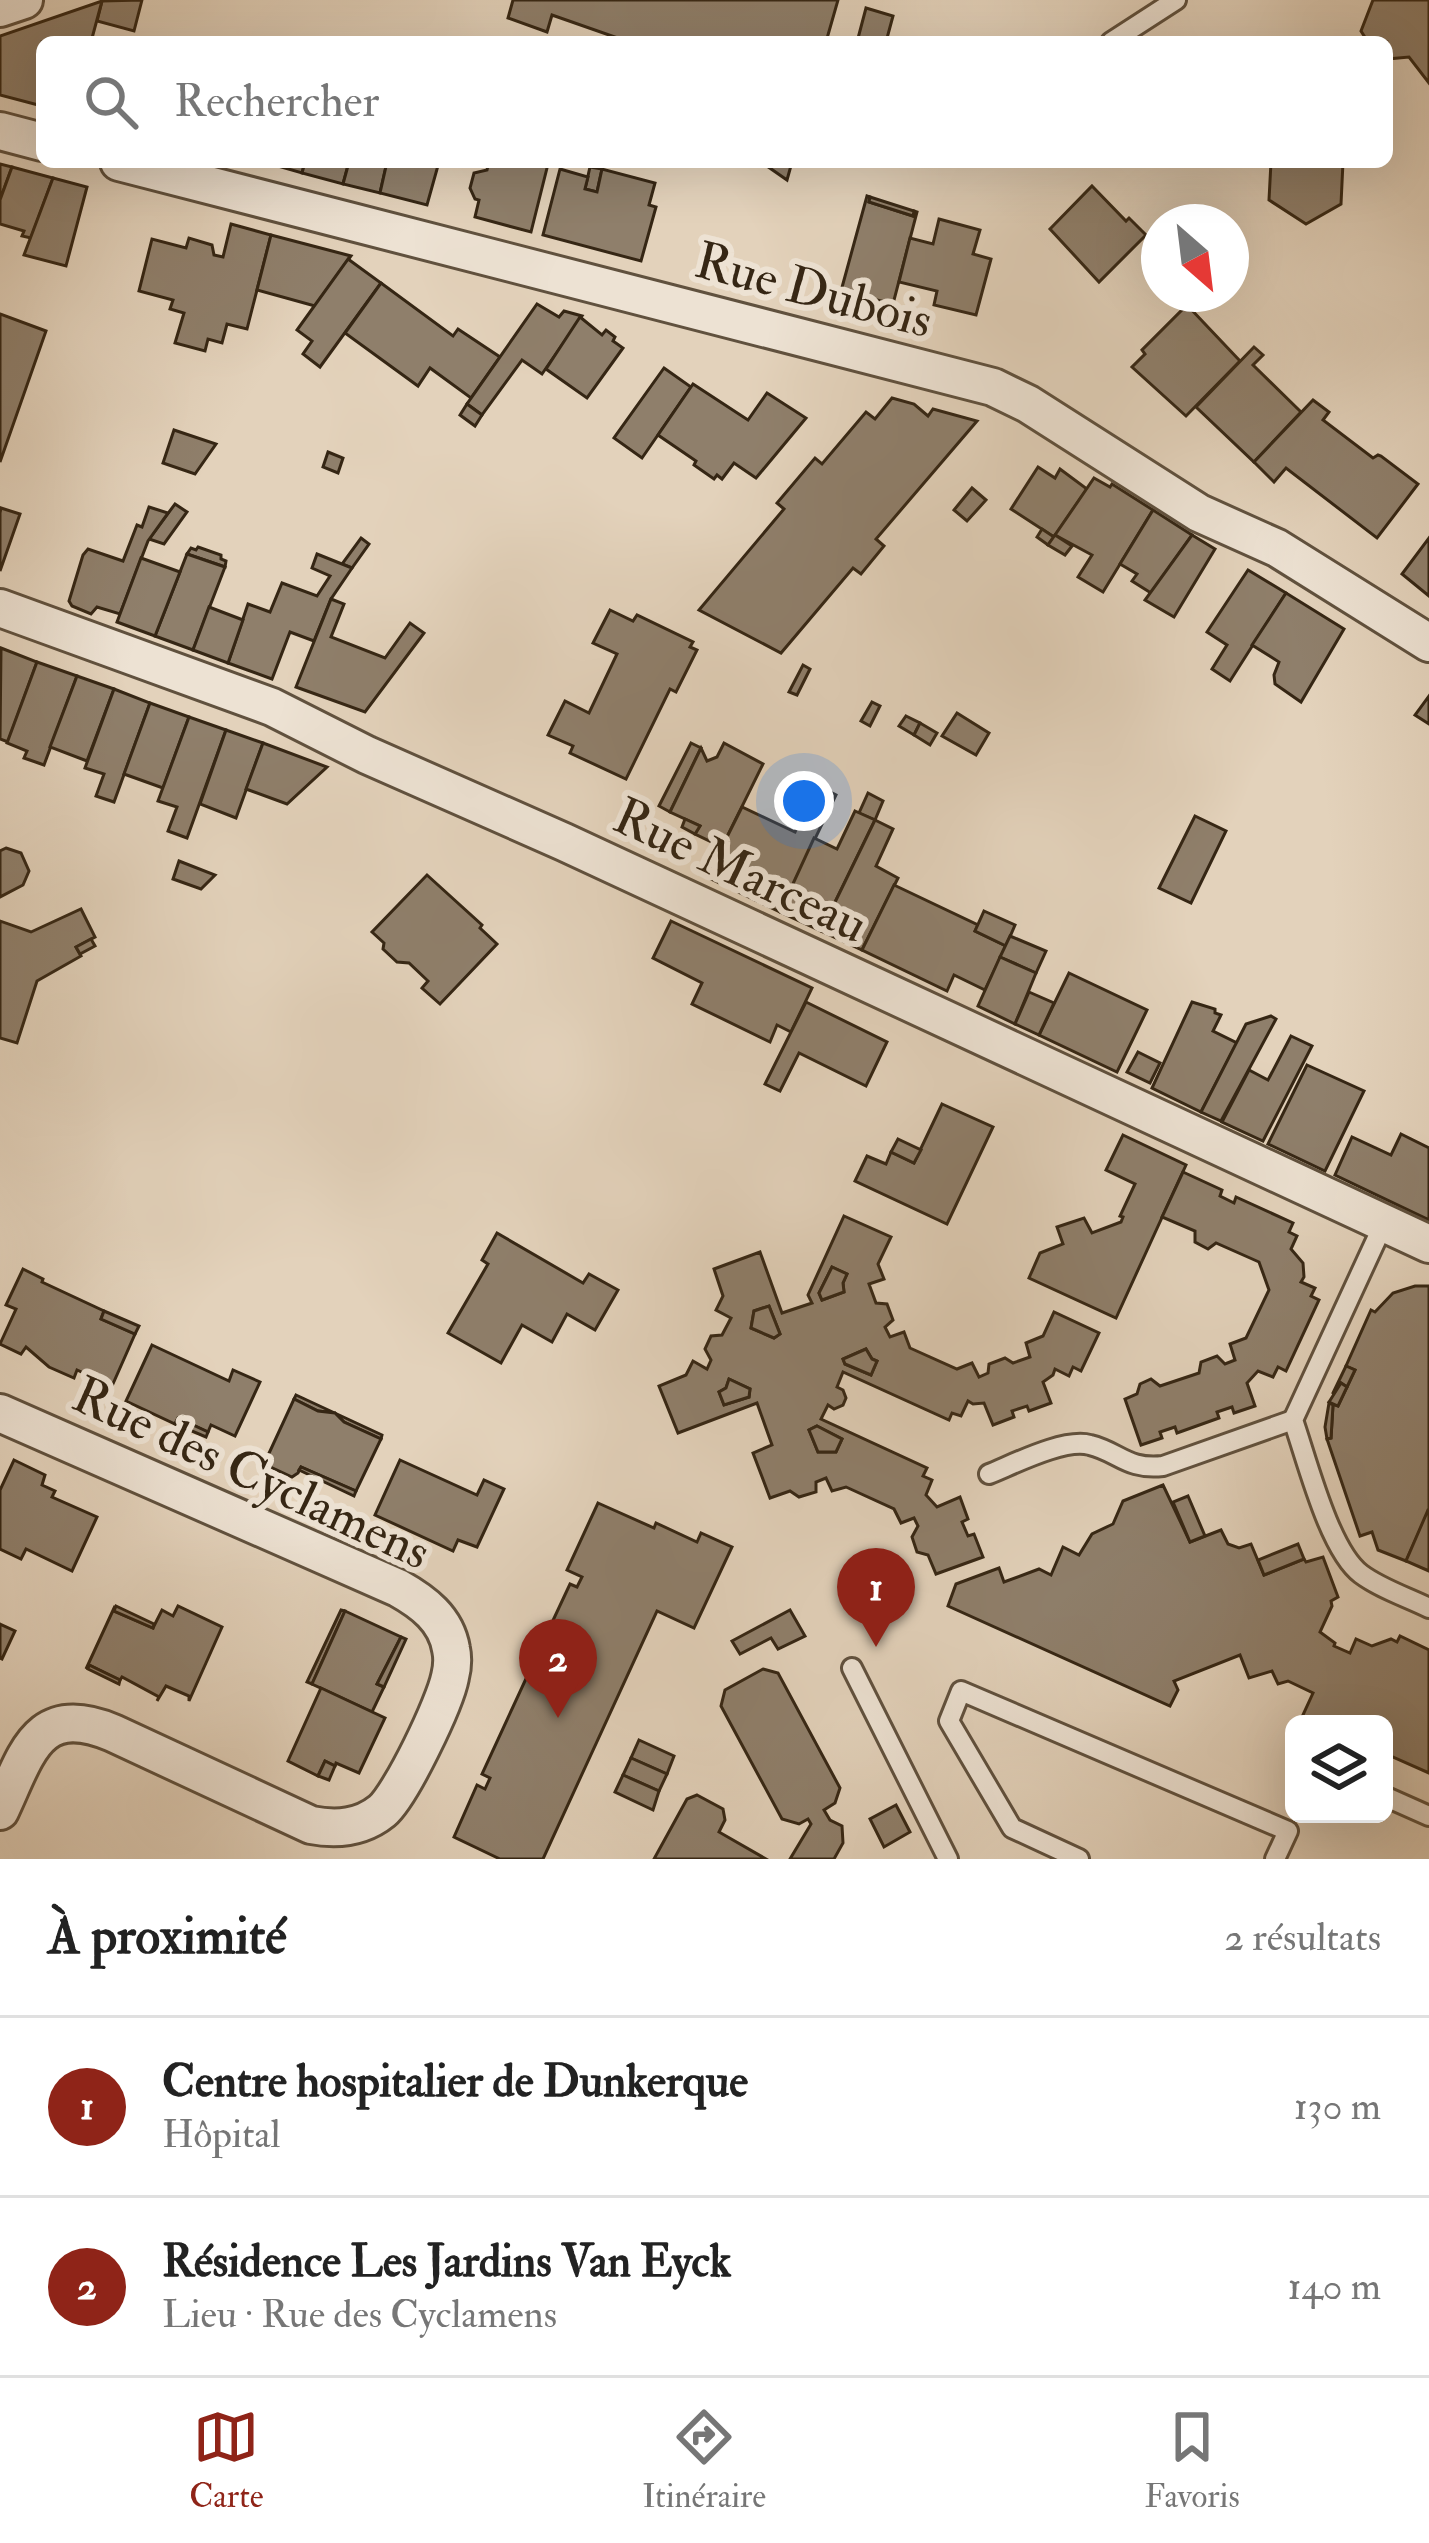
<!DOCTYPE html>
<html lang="fr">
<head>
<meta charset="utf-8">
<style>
	:root { --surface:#fff; --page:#f2f2f2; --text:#222; --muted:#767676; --line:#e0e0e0; --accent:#8f2418 }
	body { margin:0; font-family:"IM FELL Double Pica",serif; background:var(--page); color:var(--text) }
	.controls { position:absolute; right:36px; bottom:36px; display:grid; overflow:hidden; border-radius:18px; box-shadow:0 12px 48px #0002 }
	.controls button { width:108px; height:108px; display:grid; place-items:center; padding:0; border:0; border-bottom:3px solid var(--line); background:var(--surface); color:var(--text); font:60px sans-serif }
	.compass { position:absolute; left:1141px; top:204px; width:108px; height:108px; border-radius:50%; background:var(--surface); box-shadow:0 12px 48px #0002; rotate:152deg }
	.you { position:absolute; left:804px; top:801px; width:42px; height:42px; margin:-30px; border:9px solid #fff; border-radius:50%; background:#1a73e8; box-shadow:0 0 0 18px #1a73e833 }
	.badge { display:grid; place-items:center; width:78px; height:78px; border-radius:50%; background:var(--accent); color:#fff; font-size:39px; font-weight:700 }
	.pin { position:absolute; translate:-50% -99px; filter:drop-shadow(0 3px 6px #0008) }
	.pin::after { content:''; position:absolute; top:63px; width:42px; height:36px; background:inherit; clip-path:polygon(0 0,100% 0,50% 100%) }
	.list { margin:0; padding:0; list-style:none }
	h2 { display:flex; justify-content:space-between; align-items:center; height:156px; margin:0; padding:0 48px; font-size:51px }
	h2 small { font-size:39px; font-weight:400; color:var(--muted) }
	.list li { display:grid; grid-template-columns:78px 1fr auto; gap:36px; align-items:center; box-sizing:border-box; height:180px; padding:0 48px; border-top:3px solid var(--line) }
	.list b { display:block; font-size:45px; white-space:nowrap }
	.list p { margin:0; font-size:39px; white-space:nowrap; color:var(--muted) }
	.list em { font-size:39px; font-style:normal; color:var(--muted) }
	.icon { flex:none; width:66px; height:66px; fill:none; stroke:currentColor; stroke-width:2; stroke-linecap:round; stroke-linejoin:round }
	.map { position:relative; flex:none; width:1429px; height:1859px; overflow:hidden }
	.search { position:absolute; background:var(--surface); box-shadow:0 12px 48px #0002; left:36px; right:36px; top:36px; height:132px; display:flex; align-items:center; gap:30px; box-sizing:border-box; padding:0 42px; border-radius:18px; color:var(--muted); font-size:45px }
	.sheet { height:516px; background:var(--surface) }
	nav { display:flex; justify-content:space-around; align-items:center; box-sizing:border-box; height:168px; border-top:3px solid var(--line); background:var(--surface); font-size:33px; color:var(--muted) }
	nav a { display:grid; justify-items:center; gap:6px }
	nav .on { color:var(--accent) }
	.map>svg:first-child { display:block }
	.building { fill:#8f7f6b; stroke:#352614; stroke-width:3; fill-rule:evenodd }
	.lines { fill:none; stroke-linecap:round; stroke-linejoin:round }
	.service-casing { stroke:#60513e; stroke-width:24 }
	.minor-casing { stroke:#60513e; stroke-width:42 }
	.service { stroke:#ede2d3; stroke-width:18 }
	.minor { stroke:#ede2d3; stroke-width:36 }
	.labels { text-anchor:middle; stroke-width:12; stroke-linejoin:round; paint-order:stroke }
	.street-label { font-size:51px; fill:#352614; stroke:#ede2d3 }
</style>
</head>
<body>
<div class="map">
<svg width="1429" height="1859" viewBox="0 0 1429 1859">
	<rect width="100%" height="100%" fill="#e3d2bb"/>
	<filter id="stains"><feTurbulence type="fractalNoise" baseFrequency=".00167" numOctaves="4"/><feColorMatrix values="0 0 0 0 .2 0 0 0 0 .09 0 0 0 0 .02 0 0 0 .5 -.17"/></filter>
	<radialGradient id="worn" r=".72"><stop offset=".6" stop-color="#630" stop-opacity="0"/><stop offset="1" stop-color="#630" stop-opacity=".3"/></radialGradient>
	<g class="building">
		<path d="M142,0L134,31L97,21L102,1Z"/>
		<path d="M513,0H838L826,42H629L552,15L547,32L508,18Z"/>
		<path d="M1373,0H1429V83L1409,57L1387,59V42H1368L1361,31Z"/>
		<path d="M102,1L91,42H42V106L0,95V36Z"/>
		<path d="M866,8L893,16L886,42H857Z"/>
		<path d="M264,162H305L302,173Z"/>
		<path d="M305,162H349L343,184L302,173Z"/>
		<path d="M349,162H387L380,193L343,184Z"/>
		<path d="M387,162H439L427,205L380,193Z"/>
		<path d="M489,162L548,164L531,232L475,217L479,200L475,199L470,188L474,173L487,170Z"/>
		<path d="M761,162H792L787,180Z"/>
		<path d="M1271,162H1343L1341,204L1306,224L1269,200Z"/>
		<path d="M0,164L12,167L0,200Z"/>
		<path d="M12,167L53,178L31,238L22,236L24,231L0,224V200Z"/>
		<path d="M590,167L602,169L597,192L585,189Z"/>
		<path d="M560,169L588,177L585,189L597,192L602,169L655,183L649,205L656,207L641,261L543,235Z"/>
		<path d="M53,178L87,187L66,266L24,255Z"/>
		<path d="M1092,186L1126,221L1129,218L1146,235L1099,282L1050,229Z"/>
		<path d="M867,196L870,197L869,202L913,216L914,211L917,212L893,304L841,291Z"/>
		<path d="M870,197L914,211L913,216L869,202Z"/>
		<path d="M939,219L980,230L973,254L991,259L976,315L934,305L937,291L899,282L910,238L933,244Z"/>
		<path d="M231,224L271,235L247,329L227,324L222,343L208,339L205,351L175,343L184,313L170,309L173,300L139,291L152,239L186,248L189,238L212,245L214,255L223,257Z"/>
		<path d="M271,235L351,256L315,306L257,290Z"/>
		<path d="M348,259L381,283L320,367L303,354L312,341L297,330Z"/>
		<path d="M381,283L453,336L458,329L500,357L471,398L430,368L418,386L345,333Z"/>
		<path d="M537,304L559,317L564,311L582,316L542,374L522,360L482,415L467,404Z"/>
		<path d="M1187,305L1240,361L1186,416L1132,367L1145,354L1142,350Z"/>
		<path d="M0,314L46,331L0,462Z"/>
		<path d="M580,317L602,335L606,330L615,337L613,341L623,348L587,398L546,369Z"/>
		<path d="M1254,347L1263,355L1253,365L1301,412L1254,462L1196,407Z"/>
		<path d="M664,368L691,387L642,458L614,438Z"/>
		<path d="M693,384L748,420L767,393L806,418L756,478L734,463L722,479L717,475L714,479L694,465L696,461L658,435Z"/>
		<path d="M892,398L914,404L928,416L933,409L977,421L876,539L884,546L861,574L853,568L781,653L699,610L784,509L777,503L815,458L822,464L866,412L875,419Z"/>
		<path d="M1313,400L1329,412L1323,420L1373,458L1378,455L1381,456L1418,484L1377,538L1286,468L1274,482L1254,462Z"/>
		<path d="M467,404L482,415L475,426L460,415Z"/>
		<path d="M174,430L216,444L195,474L163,463Z"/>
		<path d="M328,452L343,458L338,473L323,467Z"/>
		<path d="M1038,467L1055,478L1060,469L1087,489L1054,537L1011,509Z"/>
		<path d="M1094,478L1110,487L1112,484L1153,510L1103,592L1078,577L1092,555L1055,535Z"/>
		<path d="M972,488L986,500L967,521L954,510Z"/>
		<path d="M175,504L187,512L164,544L149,539Z"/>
		<path d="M149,507L168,513L148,541L120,614L97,607L91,614L72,606L69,601L83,555L88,549L123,561L137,525L142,527Z"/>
		<path d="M1,508L20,514L0,571V513Z"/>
		<path d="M1153,510L1192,535L1151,593L1132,581L1137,574L1120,564Z"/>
		<path d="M1042,529L1054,537L1048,545L1037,537Z"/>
		<path d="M1055,535L1072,546L1065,555L1048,545Z"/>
		<path d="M1192,535L1215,549L1174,617L1145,600Z"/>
		<path d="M361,538L369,544L352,568L342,564Z"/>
		<path d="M1429,538V596L1402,574Z"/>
		<path d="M198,547L221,555V559L226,561L225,567L187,554L191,548L196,550Z"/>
		<path d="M187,554L225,567L193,650L155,636Z"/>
		<path d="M317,554L352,568L331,599L314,641L290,632L272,679L228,663L248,604L270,612L282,583L317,596L330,576L312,568Z"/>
		<path d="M141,558L180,572L155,636L117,622Z"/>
		<path d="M1248,570L1286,593L1230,681L1212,669L1227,645L1207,632Z"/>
		<path d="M1286,593L1344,629L1301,702L1275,684L1274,675L1279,662L1252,645Z"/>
		<path d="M331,599L344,604L331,637L385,658L410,623L424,633L365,712L296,687Z"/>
		<path d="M209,607L243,620L228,663L193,650Z"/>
		<path d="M610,610L633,621L637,615L693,642L690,647L697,650L676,692L670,689L626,779L570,753L573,746L548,735L565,701L589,713L617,654L593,643Z"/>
		<path d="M1,648L37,662L8,742L0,739Z"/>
		<path d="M37,662L77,676L44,765L24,758L27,751L7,743Z"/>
		<path d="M803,665L810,669L797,695L789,692Z"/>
		<path d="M77,676L114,689L87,761L50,747Z"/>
		<path d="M114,689L150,703L114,802L96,796L104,774L85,768Z"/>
		<path d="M1429,696V724L1415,715Z"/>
		<path d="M872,702L880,706L870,726L861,721Z"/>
		<path d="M150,703L189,717L163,788L124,774Z"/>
		<path d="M957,713L989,733L976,755L942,736Z"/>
		<path d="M906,716L920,723L914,735L899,726Z"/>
		<path d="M189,717L226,730L187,838L168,831L177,807L158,801Z"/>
		<path d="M920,723L937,733L930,745L914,735Z"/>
		<path d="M226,730L263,743L236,818L200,804Z"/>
		<path d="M263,743L327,767L287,804L246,789Z"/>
		<path d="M691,743L701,748L670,812L659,806Z"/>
		<path d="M724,743L763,764L722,847L695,834L700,826L670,812L701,748L707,761L717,757Z"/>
		<path d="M817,785L836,795L780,912L707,877L742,807L795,832Z"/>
		<path d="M868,793L883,801L875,820L859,813Z"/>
		<path d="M855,811L875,820L821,931L780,912L814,838L837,849Z"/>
		<path d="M1195,816L1226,831L1191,903L1159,888Z"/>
		<path d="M685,819L700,826L695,834L682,827Z"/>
		<path d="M875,820L893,829L876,866L898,878L862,950L821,931Z"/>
		<path d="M6,848L21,853L29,871L23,885L0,897V851Z"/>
		<path d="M179,861L215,875L201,889L173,879Z"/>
		<path d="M427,875L482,925L480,928L497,944L440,1004L422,988L428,981L409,963L397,962L383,949L384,943L372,932Z"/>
		<path d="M894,885L978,925L975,931L1006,946L985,990L954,975L947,991L862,950Z"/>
		<path d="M81,909L95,937L76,947L81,956L37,981L17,1043L0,1038V921L31,932Z"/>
		<path d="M984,911L1015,925L1006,946L975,931Z"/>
		<path d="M671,921L812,988L791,1032L777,1025L770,1042L692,1004L702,983L653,958Z"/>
		<path d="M1010,936L1046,951L1036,973L1000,957Z"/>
		<path d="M91,939L95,946L80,954L76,947Z"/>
		<path d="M1000,957L1036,973L1015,1024L978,1006Z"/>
		<path d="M1069,973L1147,1010L1117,1072L1039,1035Z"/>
		<path d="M1029,992L1054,1003L1039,1035L1015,1024Z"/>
		<path d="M806,1002L887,1042L866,1086L799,1053L780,1091L765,1084Z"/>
		<path d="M1192,1002L1215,1009V1013L1221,1015L1213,1031L1237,1043L1201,1112L1152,1088Z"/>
		<path d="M1271,1016L1276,1019L1221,1121L1201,1112L1246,1024Z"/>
		<path d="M1291,1036L1312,1046L1263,1141L1222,1122L1249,1070L1268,1080Z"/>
		<path d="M1138,1052L1160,1063L1150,1083L1127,1072Z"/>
		<path d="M1307,1065L1364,1091L1325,1171L1268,1144Z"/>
		<path d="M942,1104L993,1127L947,1224L855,1181L867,1156L886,1164L891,1152L914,1163Z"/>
		<path d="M1401,1134L1429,1148V1220L1335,1175L1352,1137L1391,1155Z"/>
		<path d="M1123,1135L1186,1165L1116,1318L1029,1278L1040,1253L1063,1244L1057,1227L1084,1218L1092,1233L1121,1222L1123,1217L1120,1216L1135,1184L1106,1170Z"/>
		<path d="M898,1139L921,1150L914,1163L891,1152Z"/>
		<path d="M1183,1172L1222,1190L1220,1196L1234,1203L1236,1197L1293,1223L1289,1232L1297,1236L1291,1249L1303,1263L1304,1277L1301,1282L1315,1288L1311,1296L1319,1300L1286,1371L1278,1367L1273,1377L1258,1371L1247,1383L1255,1406L1234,1413L1232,1407L1217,1412L1219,1418L1177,1433L1175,1427L1160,1432L1162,1438L1141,1445L1125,1399L1137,1394L1140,1384L1151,1379L1160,1386L1199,1373L1201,1362L1217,1356L1225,1364L1235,1360L1230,1344L1246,1338L1269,1290L1259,1262L1216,1243L1208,1249L1195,1242V1231L1162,1217Z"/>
		<path d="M844,1216L891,1237L878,1264L884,1279L869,1284L876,1303L887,1304L893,1320L885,1327L890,1337L904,1332L910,1348L957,1369L972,1363L979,1377L988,1373L989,1364L1005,1358L1013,1363L1030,1357L1026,1343L1043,1336L1054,1312L1099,1333L1081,1371L1073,1367L1069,1376L1055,1369L1053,1375L1043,1382L1051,1403L1029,1411L1027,1406L1012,1411L1014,1417L993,1425L984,1403L973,1404L968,1401L961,1416L952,1413L949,1420L843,1372L837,1387L843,1390L846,1398L843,1405L834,1409L828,1405L821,1419L927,1468L923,1476L932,1480L926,1495L937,1507L960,1497L968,1519L962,1522L968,1536L974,1534L983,1557L936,1574L928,1555L917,1552L912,1537L918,1526L914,1518L901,1523L894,1509L846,1487L832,1491L826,1478L816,1482V1492L799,1497L790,1491L770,1498L753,1453L772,1445L757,1403L678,1433L659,1386L686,1375L693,1361L707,1369L711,1360L705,1349L711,1336L722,1335L731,1318L716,1310L723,1296L714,1269L760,1252L782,1313L812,1303L808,1295ZM832,1267L847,1274L843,1283L844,1292L822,1300L819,1293ZM769,1306L780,1334L774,1338L751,1328L754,1311ZM866,1349L872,1359L877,1361L871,1375L845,1364L843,1359ZM729,1379L750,1389L749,1397L724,1405L719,1392L726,1388ZM817,1426L842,1439L836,1452H818L809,1430Z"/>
		<path d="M497,1233L583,1283L589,1274L618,1290L595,1330L567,1314L552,1342L522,1325L501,1363L448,1333L488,1264L482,1260Z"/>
		<path d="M832,1267L847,1274L843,1283L844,1292L822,1300L819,1293Z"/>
		<path d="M23,1269L43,1279L42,1282L104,1311L101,1319L135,1334L112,1386L77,1370L74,1378L49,1367L26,1347L21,1354L0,1344L16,1309L6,1305Z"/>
		<path d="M1415,1286H1429V1510L1406,1561L1378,1550L1372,1532L1360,1536L1327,1439L1331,1438L1333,1405L1329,1403L1338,1406L1355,1370L1346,1366L1371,1310L1375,1312L1393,1293Z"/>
		<path d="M769,1306L780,1334L774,1338L751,1328L754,1311Z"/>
		<path d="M104,1311L139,1326L135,1334L101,1319Z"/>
		<path d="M152,1345L229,1381L233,1370L260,1382L235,1436L211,1425L208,1432L178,1418L175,1424L126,1401Z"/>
		<path d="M866,1349L872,1359L877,1361L871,1375L845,1364L843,1359Z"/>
		<path d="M1346,1366L1355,1370L1347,1387L1341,1383L1335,1395L1333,1393Z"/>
		<path d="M729,1379L750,1389L749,1397L724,1405L719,1392L726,1388Z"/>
		<path d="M1341,1383L1347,1387L1338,1406L1329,1402Z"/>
		<path d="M296,1395L382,1435L381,1439L344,1422L335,1413L318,1411L294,1399Z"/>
		<path d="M294,1399L318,1411L335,1413L344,1422L381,1439L356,1491L301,1467L298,1473L292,1477L264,1464Z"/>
		<path d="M1329,1403L1333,1405L1331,1438L1327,1439L1325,1427Z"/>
		<path d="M178,1418L208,1432L206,1437L175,1424Z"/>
		<path d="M817,1426L842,1439L836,1452H818L809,1430Z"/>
		<path d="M14,1460L45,1475L42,1485L55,1491L52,1497L97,1517L72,1571L26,1549L21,1559L0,1549V1490Z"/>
		<path d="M400,1460L477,1495L484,1480L504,1489L477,1547L458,1540L453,1551L375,1515Z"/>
		<path d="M301,1467L356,1491L354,1496L299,1470Z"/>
		<path d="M1163,1485L1190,1542L1221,1530L1228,1544L1239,1548L1251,1544L1264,1575L1304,1559L1306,1562L1323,1557L1338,1597L1331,1601L1332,1606L1320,1632L1335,1643L1334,1646L1350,1653L1356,1639L1372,1646L1391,1639L1397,1642L1400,1636L1429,1650V1773L1384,1753V1724H1317L1302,1717L1313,1693L1288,1681L1278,1684L1272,1671L1249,1678L1240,1655L1174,1681L1178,1690L1170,1706L948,1606L956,1584L999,1568L1004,1582L1039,1569L1051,1575L1063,1547L1079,1555L1092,1534L1113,1524L1123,1501Z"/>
		<path d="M1188,1496L1205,1536L1190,1542L1173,1502Z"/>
		<path d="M598,1503L654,1528L656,1523L697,1542L701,1533L732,1547L694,1628L657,1611L543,1859H500L454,1837L477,1785L485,1789L490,1778L482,1774L536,1657L544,1661L549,1650L541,1646L570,1584L577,1587L582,1577L567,1570Z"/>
		<path d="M1428,1510H1429V1571L1406,1561Z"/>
		<path d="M1298,1544L1304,1559L1264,1575L1258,1560Z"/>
		<path d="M115,1606L114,1611L153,1628L162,1610L173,1616L178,1606L222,1627L189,1701V1696L166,1686L157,1701L159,1697L122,1677L120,1680L89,1665L86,1669Z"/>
		<path d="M116,1606L154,1624L153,1628L114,1611Z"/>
		<path d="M341,1610L345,1611L312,1684L307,1682Z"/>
		<path d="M790,1610L805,1636L778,1649L771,1638L740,1654L732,1641Z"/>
		<path d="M345,1611L401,1637L377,1684L384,1687L372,1712L312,1684Z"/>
		<path d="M0,1624L15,1631L2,1659L0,1658Z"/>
		<path d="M401,1637L406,1639L384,1687L377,1684Z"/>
		<path d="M89,1665L120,1680L119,1684L88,1669Z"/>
		<path d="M763,1669L778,1673L840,1788L835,1803L824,1810L830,1820L842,1826L843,1843L834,1859H790L811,1824L808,1819L799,1824L782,1819L721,1706L725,1690Z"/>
		<path d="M321,1688L385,1718L359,1773L336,1763L335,1766L325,1761L318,1776L288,1761Z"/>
		<path d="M639,1740L674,1756L667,1774L631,1758Z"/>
		<path d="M631,1758L667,1774L659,1791L623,1775Z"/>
		<path d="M325,1761L335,1766L329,1780L318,1776Z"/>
		<path d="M623,1775L659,1791L653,1810L615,1792Z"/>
		<path d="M697,1795L723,1809L725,1820L719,1832L766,1859H654L687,1799Z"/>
		<path d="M896,1805L910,1832L884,1847L870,1819Z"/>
	</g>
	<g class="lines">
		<g class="service-casing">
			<g id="service">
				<path d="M1111,42L1176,0"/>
				<path d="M1384,1223L1293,1420C1307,1460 1329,1550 1361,1574C1381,1589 1407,1597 1429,1608"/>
				<path d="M989,1474C1014,1464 1064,1438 1090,1445C1119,1452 1127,1470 1163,1466L1293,1420"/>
				<path d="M852,1668L948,1859"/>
				<path d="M1384,1796L1429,1816"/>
				<path d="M1079,1859L1012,1828L949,1721L961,1691L1288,1831L1275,1859"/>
			</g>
		</g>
		<g class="minor-casing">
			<g id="minor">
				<path d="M0,8L24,0"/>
				<path d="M0,131L42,142"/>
				<path d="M119,162L993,387L1028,404L1199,513L1277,548L1429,643"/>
				<path d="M0,608L272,707L367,755L564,842L1429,1244"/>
				<path d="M0,1413L398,1588C423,1602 446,1619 451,1649C453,1658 452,1669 450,1677C445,1703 401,1795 382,1811C361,1828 337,1830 311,1825L113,1733C37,1701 27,1754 0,1811"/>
			</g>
		</g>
		<use href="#service" class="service"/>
		<use href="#minor" class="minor"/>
	</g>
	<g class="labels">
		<g class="street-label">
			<text transform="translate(814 289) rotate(15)" y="18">Rue Dubois</text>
			<text transform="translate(741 869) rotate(25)" y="18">Rue Marceau</text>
			<text transform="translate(252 1472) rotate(25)" y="18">Rue des Cyclamens</text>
		</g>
	</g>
	<rect width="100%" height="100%" filter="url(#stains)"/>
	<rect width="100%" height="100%" fill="url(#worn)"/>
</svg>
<div class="controls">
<button><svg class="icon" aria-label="layers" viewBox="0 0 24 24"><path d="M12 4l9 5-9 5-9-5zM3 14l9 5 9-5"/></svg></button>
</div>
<svg class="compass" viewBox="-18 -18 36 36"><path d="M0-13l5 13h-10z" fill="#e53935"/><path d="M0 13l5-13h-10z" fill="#767676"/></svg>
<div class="you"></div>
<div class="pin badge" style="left:876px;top:1647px">1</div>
<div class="pin badge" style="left:558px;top:1718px">2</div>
<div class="search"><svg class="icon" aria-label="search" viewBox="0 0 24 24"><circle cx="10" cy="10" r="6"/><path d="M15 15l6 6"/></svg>Rechercher</div>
</div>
<section class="sheet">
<h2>À proximité<small>2 résultats</small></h2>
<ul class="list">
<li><span class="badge">1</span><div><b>Centre hospitalier de Dunkerque</b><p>Hôpital</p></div><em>130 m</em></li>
<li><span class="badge">2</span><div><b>Résidence Les Jardins Van Eyck</b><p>Lieu · Rue des Cyclamens</p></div><em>140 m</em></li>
</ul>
</section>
<nav>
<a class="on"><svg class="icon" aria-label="map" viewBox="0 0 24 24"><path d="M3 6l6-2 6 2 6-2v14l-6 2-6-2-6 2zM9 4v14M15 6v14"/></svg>Carte</a>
<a><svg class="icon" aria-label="directions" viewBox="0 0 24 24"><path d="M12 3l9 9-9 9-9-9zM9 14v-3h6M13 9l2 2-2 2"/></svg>Itinéraire</a>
<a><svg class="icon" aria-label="saved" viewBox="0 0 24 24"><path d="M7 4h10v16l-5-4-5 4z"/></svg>Favoris</a>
</nav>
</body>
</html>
